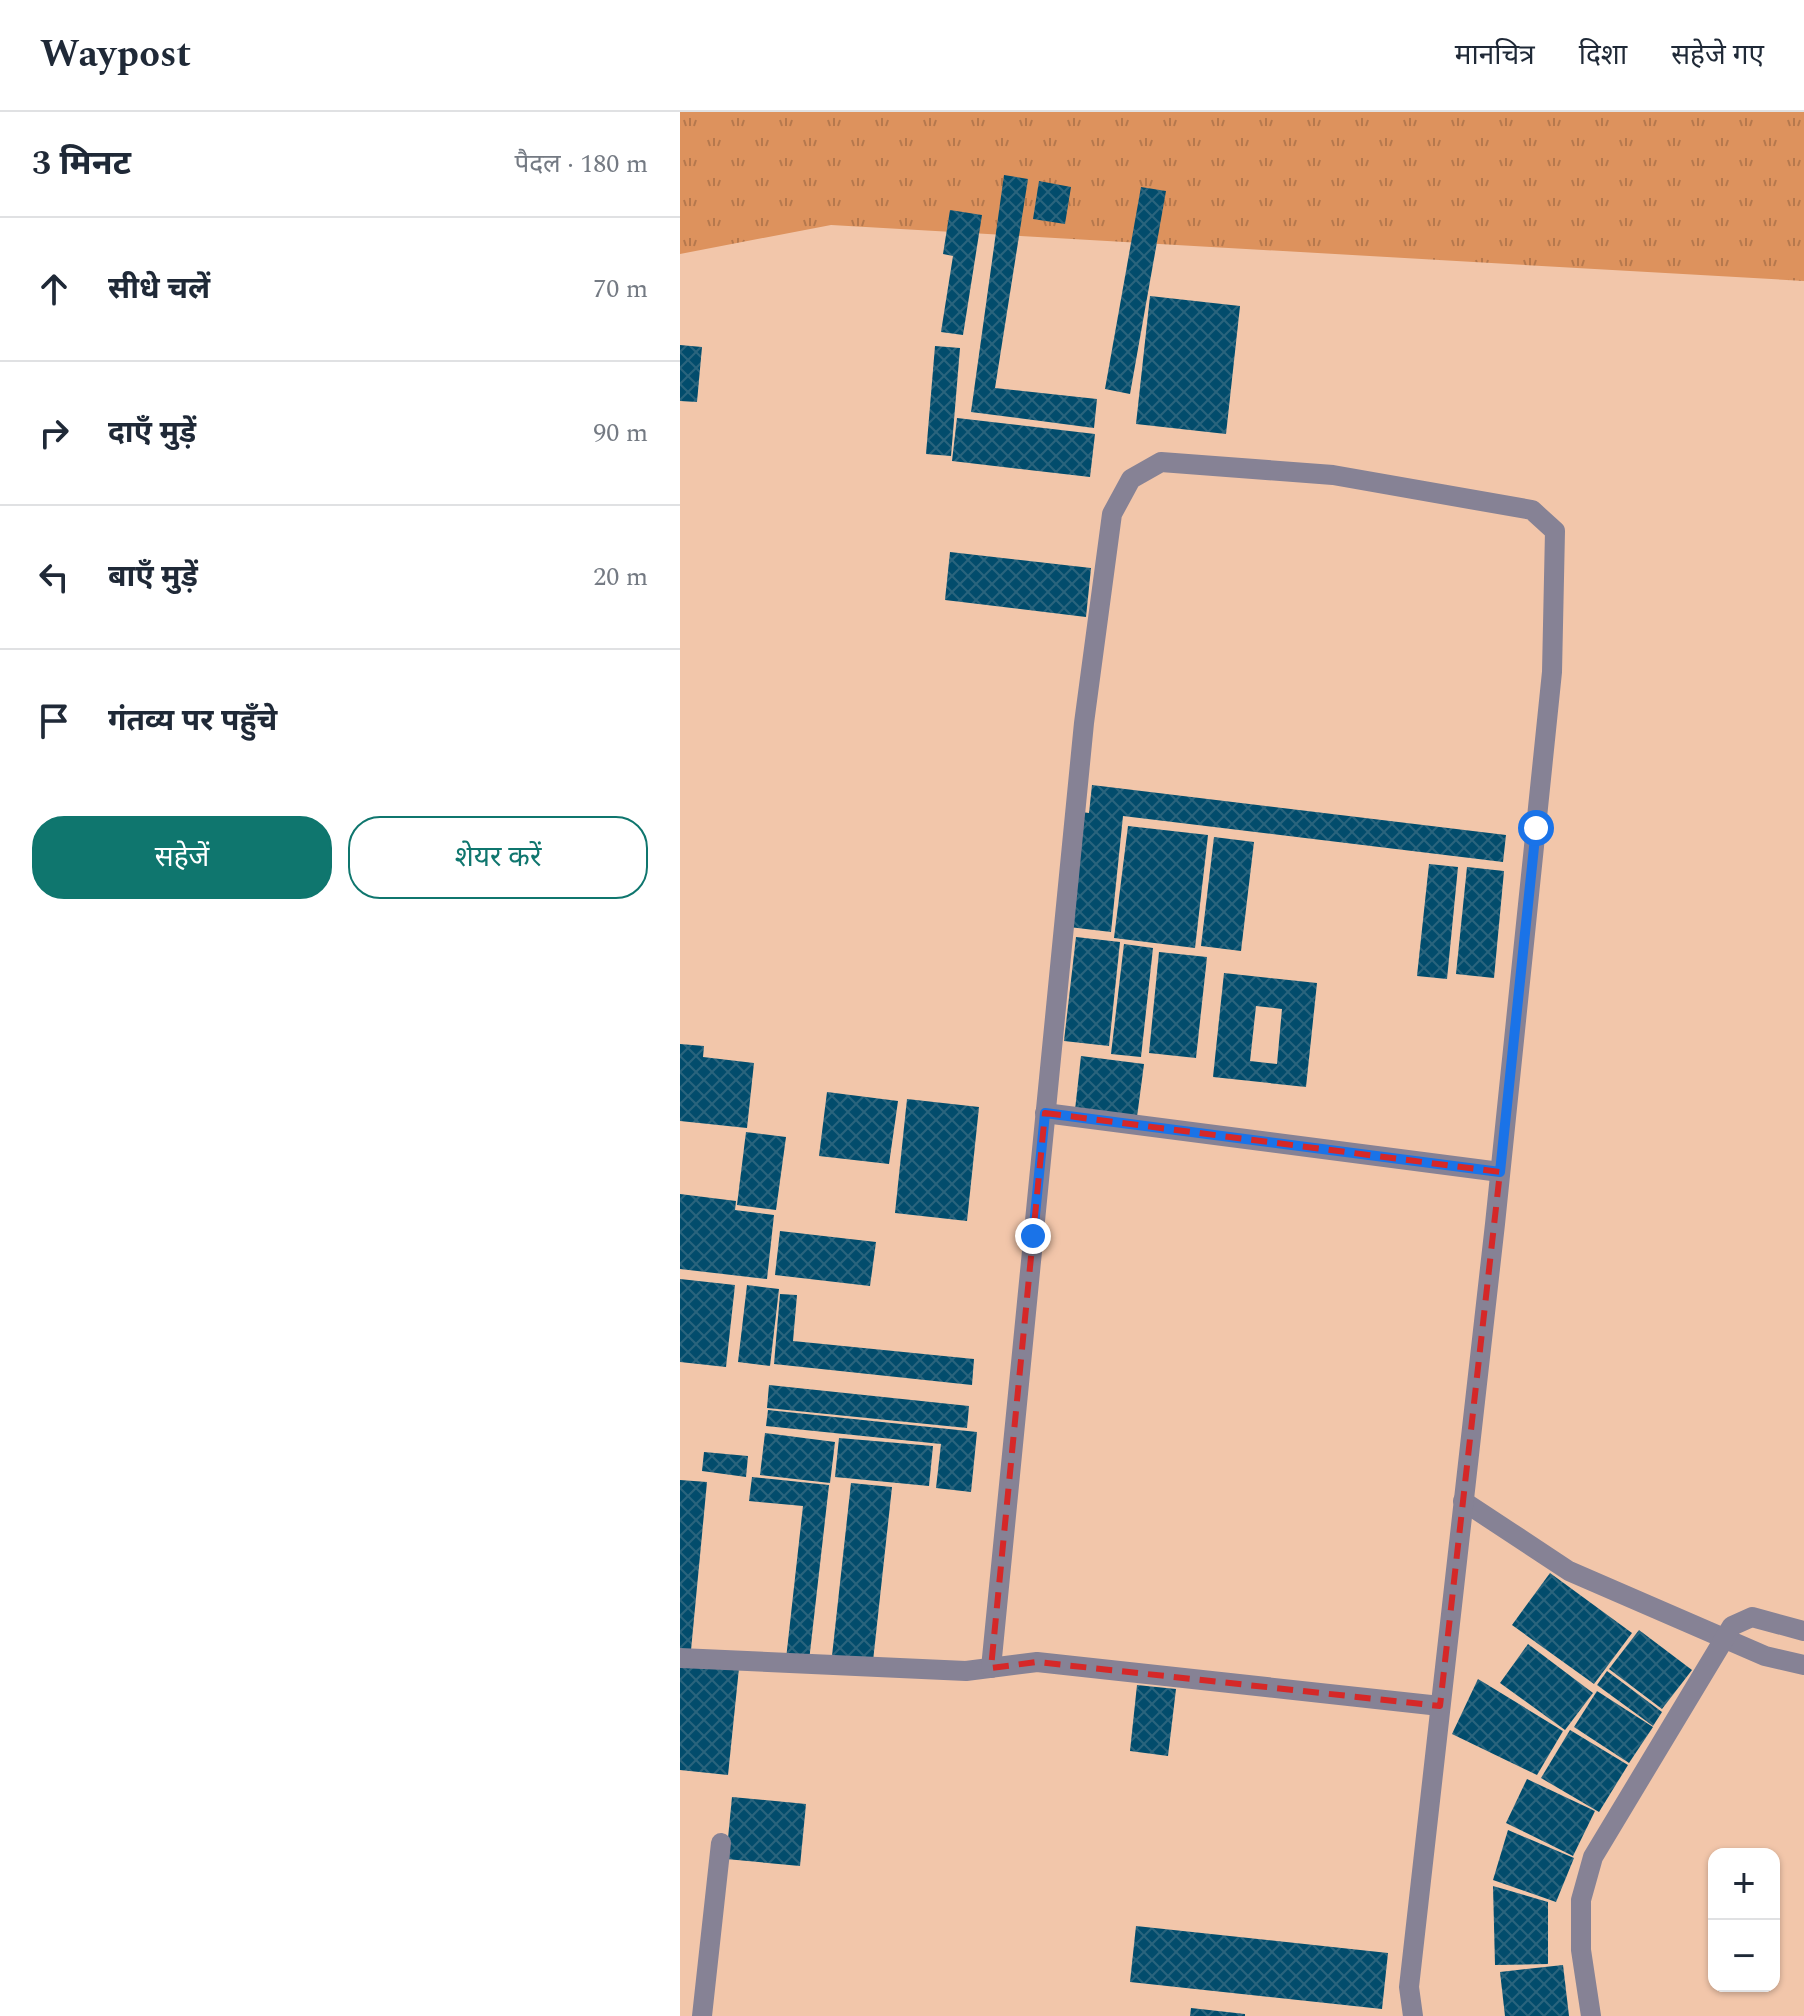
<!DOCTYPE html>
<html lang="hi">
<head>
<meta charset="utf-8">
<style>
	:root { --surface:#fff; --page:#f6f6f7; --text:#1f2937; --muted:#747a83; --line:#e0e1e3; --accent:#0f766e }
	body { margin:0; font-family:Spectral,"Noto Sans Devanagari",serif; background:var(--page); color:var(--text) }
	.controls { position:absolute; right:24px; bottom:24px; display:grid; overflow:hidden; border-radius:16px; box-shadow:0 2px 6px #0004 }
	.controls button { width:72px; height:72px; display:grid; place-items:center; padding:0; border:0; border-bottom:2px solid var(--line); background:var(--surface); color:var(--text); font:40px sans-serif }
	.stop { position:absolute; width:24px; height:24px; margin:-18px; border:6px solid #1a73e8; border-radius:50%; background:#fff }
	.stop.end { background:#1a73e8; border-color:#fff; box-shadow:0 2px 8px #0008 }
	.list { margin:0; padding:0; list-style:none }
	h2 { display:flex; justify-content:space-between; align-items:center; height:104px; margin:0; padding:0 32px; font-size:34px }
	h2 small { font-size:26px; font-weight:400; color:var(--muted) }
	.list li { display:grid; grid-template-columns:52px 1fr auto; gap:24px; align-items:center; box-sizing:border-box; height:144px; padding:0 32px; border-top:2px solid var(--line) }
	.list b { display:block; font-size:30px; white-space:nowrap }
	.list em { font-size:26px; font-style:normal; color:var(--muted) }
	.actions { display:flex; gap:16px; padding:24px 32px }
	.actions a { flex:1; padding:18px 0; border:2px solid var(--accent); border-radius:32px; text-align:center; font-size:28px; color:var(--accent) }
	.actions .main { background:var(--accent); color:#fff }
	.icon { flex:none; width:44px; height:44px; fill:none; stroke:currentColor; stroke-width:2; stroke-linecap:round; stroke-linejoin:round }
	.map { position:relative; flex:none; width:1124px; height:1904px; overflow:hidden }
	header { display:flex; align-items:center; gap:48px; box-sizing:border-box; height:112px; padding:0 40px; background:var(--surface); border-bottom:2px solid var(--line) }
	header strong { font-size:38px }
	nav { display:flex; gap:44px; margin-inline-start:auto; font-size:28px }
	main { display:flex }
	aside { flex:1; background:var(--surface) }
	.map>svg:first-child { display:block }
	.grass { fill:url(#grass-tufts) }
	.building { fill:url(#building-cross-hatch); fill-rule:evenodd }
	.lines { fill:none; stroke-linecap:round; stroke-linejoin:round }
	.minor { stroke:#868295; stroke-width:20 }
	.route { stroke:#1a73e8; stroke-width:10 }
	.marked { fill:none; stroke:#d62828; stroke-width:6; stroke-dasharray:16 10; stroke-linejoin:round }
</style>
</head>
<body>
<header>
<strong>Waypost</strong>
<nav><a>मानचित्र</a><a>दिशा</a><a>सहेजे गए</a></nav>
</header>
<main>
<aside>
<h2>3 मिनट<small>पैदल · 180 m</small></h2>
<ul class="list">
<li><svg class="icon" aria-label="ahead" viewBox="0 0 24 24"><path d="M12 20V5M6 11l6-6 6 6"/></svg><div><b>सीधे चलें</b></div><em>70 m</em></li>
<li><svg class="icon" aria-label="right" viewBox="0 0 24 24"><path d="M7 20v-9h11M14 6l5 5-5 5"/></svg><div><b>दाएँ मुड़ें</b></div><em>90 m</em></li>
<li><svg class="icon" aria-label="left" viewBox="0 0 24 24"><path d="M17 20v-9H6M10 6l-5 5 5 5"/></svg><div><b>बाएँ मुड़ें</b></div><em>20 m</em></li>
<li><svg class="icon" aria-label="arrive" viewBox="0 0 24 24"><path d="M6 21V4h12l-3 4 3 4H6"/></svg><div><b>गंतव्य पर पहुँचे</b></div></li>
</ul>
<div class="actions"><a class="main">सहेजें</a><a>शेयर करें</a></div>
</aside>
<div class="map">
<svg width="1124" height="1904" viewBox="0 0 1124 1904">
	<defs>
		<pattern id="grass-tufts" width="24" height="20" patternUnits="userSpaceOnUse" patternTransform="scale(2)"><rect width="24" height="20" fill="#dd925d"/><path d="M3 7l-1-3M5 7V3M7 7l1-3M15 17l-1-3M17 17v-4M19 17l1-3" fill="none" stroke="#b5784d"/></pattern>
		<pattern id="building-cross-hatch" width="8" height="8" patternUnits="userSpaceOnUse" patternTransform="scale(2)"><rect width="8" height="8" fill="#024c6c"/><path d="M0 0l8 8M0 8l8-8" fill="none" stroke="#2a647d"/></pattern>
	</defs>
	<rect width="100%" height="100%" fill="#f2c6aa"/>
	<path class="grass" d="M0,0H1124V169L151,113L0,142Z"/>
	<g class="building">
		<path d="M324,63L348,67L315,276L417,287L414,316L291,300Z"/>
		<path d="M359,69L391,75L385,112L353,107Z"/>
		<path d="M461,75L486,79L450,282L425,277Z"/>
		<path d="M270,98L302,103L283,223L261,220L273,144L263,142Z"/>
		<path d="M470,184L560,194L546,322L456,312Z"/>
		<path d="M0,233L22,235L17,290L0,289Z"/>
		<path d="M255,234L280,236L271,344L246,342Z"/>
		<path d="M277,306L415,322L410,365L272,349Z"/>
		<path d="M270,440L411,456L406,505L265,488Z"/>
		<path d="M412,673L826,723L823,750L443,704L431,820L389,815L401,700L409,701Z"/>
		<path d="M448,714L528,723L515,836L434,826Z"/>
		<path d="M534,725L574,730L561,839L521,834Z"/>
		<path d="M749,752L778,755L767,867L737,864Z"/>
		<path d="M787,755L824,759L814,866L776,862Z"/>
		<path d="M396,825L440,830L429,934L384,929Z"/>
		<path d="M444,832L473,836L461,945L431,942Z"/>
		<path d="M479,840L527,845L516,946L469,941Z"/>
		<path d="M544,861L637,871L626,975L533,965ZM576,894L602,897L597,952L570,949Z"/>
		<path d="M0,932L24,934L23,945L74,951L67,1016L0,1009Z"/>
		<path d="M401,944L464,952L457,1005L395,998Z"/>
		<path d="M147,980L218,989L209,1052L139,1044Z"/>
		<path d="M227,987L299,995L287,1109L215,1101Z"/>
		<path d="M66,1020L106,1025L96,1098L57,1093Z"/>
		<path d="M0,1082L56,1089L55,1098L94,1103L87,1167L0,1157Z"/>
		<path d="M100,1119L196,1130L190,1174L95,1163Z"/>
		<path d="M0,1167L55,1173L46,1255L0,1250Z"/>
		<path d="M67,1173L99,1177L90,1254L58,1250Z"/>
		<path d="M100,1182L117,1183L113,1229L294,1247L292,1273L94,1252Z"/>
		<path d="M89,1273L289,1294L287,1316L87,1296Z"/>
		<path d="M88,1298L297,1320L291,1380L256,1376L261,1332L86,1314Z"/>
		<path d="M85,1321L155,1330L150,1371L80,1363Z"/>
		<path d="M159,1326L253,1334L249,1374L155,1365Z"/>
		<path d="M24,1340L68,1344L66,1365L22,1359Z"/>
		<path d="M72,1365L149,1373L129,1549L106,1547L123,1394L69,1389Z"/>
		<path d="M0,1368L27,1370L11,1538L0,1537Z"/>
		<path d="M171,1371L212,1375L193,1549L152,1544Z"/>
		<path d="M870,1461L952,1521L914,1572L832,1513Z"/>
		<path d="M959,1518L1012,1558L982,1597L929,1557Z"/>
		<path d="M848,1532L913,1581L885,1618L820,1571Z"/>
		<path d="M0,1550L59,1556L48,1663L0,1658Z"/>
		<path d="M927,1559L982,1600L973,1614L917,1573Z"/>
		<path d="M798,1567L883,1619L857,1663L772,1622Z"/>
		<path d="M457,1573L496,1577L488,1644L450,1639Z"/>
		<path d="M917,1579L973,1615L949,1651L894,1615Z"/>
		<path d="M890,1618L948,1653L919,1700L861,1666Z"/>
		<path d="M847,1667L915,1699L893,1744L826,1711Z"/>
		<path d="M52,1685L126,1692L120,1754L46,1747Z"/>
		<path d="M828,1718L894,1746L876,1790L813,1768Z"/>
		<path d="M813,1774L868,1790V1852L815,1853Z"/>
		<path d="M456,1814L708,1841L702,1897L450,1870Z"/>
		<path d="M883,1853L889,1904H825L820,1860Z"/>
		<path d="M511,1896L565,1902V1904H510Z"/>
	</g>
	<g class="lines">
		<g class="minor">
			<path d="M365,1001L820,1060"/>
			<path d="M783,1389L889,1459L1085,1544L1124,1553"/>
			<path d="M0,1546L286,1559L357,1550L760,1594"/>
			<path d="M311,1556L404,611L432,402L451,367L481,350L653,363L852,398L875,419L872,560L815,1112L729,1875L733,1904"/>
			<path d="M22,1904L41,1731"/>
			<path d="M911,1904L901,1838V1788L913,1745L1052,1514L1072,1505L1124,1519"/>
		</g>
	</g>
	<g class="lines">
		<path class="route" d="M353,1124L365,1001L820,1060L856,716"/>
	</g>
	<path class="marked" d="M365,1001L820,1060L760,1594L357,1550L311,1556Z"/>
</svg>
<div class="controls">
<button>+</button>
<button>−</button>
</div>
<div class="stop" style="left:856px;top:716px"></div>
<div class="stop end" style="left:353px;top:1124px"></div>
</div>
</main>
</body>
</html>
